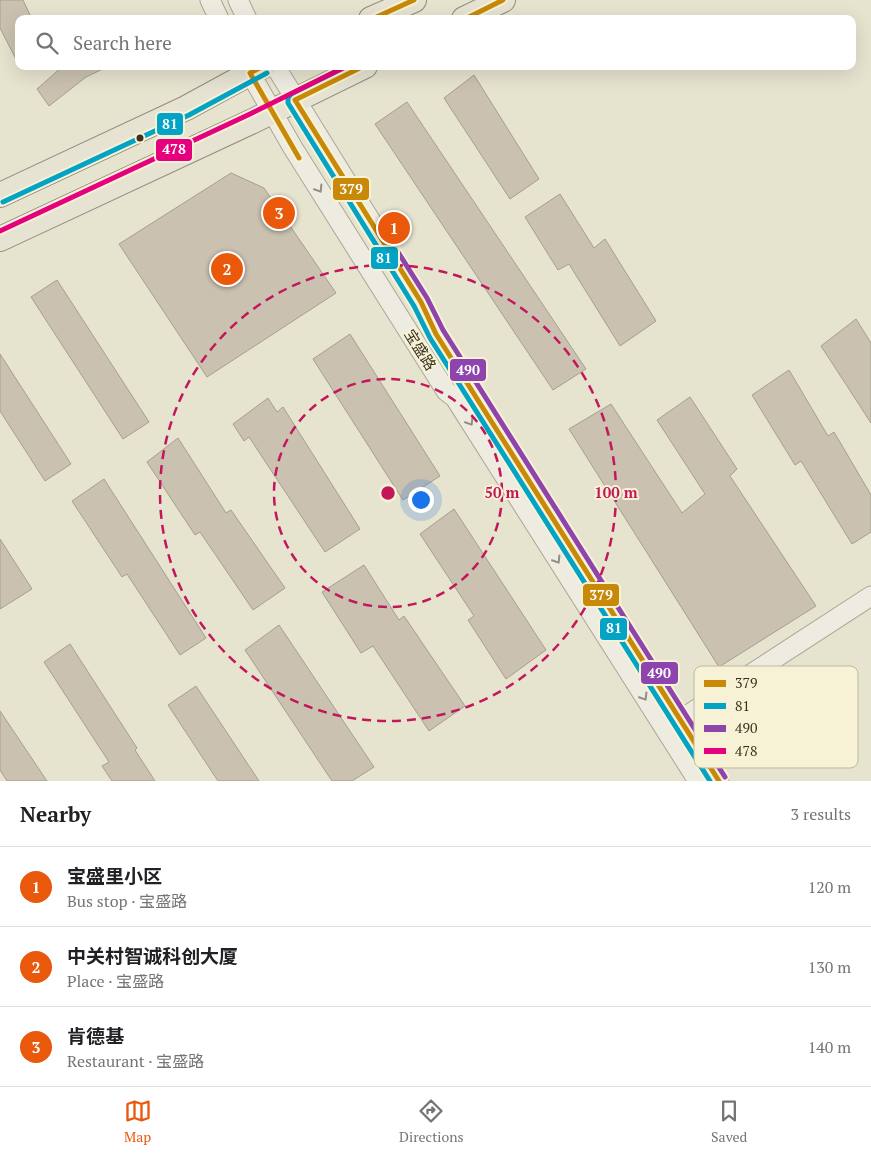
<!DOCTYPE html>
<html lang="en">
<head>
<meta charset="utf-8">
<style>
	:root { --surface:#fff; --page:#f2f2f2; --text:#202124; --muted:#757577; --line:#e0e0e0; --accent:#ea580c }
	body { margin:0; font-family:"PT Serif","Noto Sans SC",serif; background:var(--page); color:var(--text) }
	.you { position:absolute; left:420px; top:499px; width:18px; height:18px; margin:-12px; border:4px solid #fff; border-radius:50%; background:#1a73e8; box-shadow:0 0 0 8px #1a73e833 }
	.badge { display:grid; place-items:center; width:32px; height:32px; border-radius:50%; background:var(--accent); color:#fff; font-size:16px; font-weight:700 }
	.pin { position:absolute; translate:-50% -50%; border:2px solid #fff; box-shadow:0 1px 5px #0006 }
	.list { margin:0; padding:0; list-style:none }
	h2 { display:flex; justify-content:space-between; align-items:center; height:65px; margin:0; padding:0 20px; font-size:21px }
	h2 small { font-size:16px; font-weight:400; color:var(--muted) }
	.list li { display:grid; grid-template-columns:32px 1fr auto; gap:15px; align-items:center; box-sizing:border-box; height:80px; padding:0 20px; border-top:1px solid var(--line) }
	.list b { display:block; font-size:19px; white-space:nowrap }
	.list p { margin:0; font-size:16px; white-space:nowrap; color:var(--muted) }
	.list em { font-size:16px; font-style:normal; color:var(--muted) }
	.icon { flex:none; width:28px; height:28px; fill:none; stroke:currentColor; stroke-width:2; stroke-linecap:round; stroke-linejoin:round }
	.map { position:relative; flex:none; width:871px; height:781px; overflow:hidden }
	.search { position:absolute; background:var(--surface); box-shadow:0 5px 20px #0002; left:15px; right:15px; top:15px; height:55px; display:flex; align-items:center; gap:12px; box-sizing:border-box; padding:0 18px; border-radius:10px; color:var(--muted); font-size:19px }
	.sheet { height:305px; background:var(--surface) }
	nav { display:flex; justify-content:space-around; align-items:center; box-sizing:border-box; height:70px; border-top:1px solid var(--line); background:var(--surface); font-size:14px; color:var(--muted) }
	nav a { display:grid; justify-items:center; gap:2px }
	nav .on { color:var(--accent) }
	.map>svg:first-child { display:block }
	.building { fill:#cac1b0; stroke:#a79e8e }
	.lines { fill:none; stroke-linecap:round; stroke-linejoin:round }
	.minor-casing { stroke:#aba798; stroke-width:21 }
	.major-casing { stroke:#918c7f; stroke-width:26 }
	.minor { stroke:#eeece1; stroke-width:19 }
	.major { stroke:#e6e3d2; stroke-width:24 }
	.bus-1-casing { stroke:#f7f2d6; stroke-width:9 }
	.bus-2-casing { stroke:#f7f2d6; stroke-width:9 }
	.bus-3-casing { stroke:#f7f2d6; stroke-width:9 }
	.bus-4-casing { stroke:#f7f2d6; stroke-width:9 }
	.bus-1 { stroke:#c88908; stroke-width:5 }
	.bus-2 { stroke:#03a3c5; stroke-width:5 }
	.bus-3 { stroke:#8e44ad; stroke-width:5 }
	.bus-4 { stroke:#e5007d; stroke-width:5 }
	.oneway { stroke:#948e80 }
	.ring { fill:none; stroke:#c2185b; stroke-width:2.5; stroke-dasharray:9 6 }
	.bus-dot { fill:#3b311f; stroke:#f7f2d6; stroke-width:2 }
	.labels { text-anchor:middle; stroke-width:4; stroke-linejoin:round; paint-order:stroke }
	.street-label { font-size:15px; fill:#3b311f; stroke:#f7f2d6 }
	.key { fill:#f7f2d6; stroke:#bfb89f; stroke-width:1 }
	.key-label { font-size:14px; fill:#3b311f }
	.centre { fill:#c2185b; stroke:#f7f2d6; stroke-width:2.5 }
	.ring-label { font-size:15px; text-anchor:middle; font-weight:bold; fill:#c2185b; stroke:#f7f2d6; stroke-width:4; stroke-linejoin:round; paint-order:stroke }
	.line-badge { stroke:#f7f2d6; stroke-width:2 }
	.badge-label { font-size:14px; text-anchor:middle; font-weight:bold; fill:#fff }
</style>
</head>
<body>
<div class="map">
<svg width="871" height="781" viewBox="0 0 871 781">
	<rect width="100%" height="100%" fill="#e6e3cf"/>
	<g class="building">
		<path d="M0,0H23L32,19H19V65L0,28Z"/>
		<path d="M63,66H109L86,77L49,106L37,89Z"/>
		<path d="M474,75L539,179L510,199L444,98Z"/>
		<path d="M407,102L586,369L553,390L375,124Z"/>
		<path d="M231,173L264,188L336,293L207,377L119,244Z"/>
		<path d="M560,194L594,248L605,239L656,321L620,346L569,264L558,270L525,217Z"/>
		<path d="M57,280L149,422L123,439L31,297Z"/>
		<path d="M856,319L871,343V423L821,346Z"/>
		<path d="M350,334L440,476L403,500L313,359Z"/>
		<path d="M0,354L71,464L45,481L0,411Z"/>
		<path d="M789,370L828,436L834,432L871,495V532L852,544L801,461L795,465L752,395Z"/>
		<path d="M690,397L737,469L730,476L816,606L719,667L569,429L611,404L682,513L705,494L657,420Z"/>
		<path d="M268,398L277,412L283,407L360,529L325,552L249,437L244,441L233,424Z"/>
		<path d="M178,438L226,513L231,510L285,588L253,610L200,532L195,535L147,462Z"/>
		<path d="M104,479L206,638L180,655L127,574L122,577L72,501Z"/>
		<path d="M454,509L546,650L506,679L468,620L474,616L420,534Z"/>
		<path d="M0,539L32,589L0,609Z"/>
		<path d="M364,565L399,620L404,616L465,706L429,731L373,646L361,653L322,592Z"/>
		<path d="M279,625L374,767L352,781H332L245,650Z"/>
		<path d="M70,644L137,748L135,750L155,781H112L102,766L109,762L44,662Z"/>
		<path d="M196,686L259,781H218L168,705Z"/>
		<path d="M0,711L47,781H7L0,770Z"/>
	</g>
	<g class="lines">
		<g class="minor-casing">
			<g id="minor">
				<path d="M210,0L219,19"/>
				<path d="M238,0L247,19"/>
				<path d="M246,66L293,148L446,391L455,398L698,781"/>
				<path d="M275,66L421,302L436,334L719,781"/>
				<path d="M680,720L871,596"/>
			</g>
		</g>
		<g class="major-casing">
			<g id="major">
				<path d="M371,19L414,0"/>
				<path d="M464,19L503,0"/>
				<path d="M0,195L186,108L263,66"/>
				<path d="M0,239L253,121L365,66"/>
			</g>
		</g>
		<use href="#minor" class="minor"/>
		<use href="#major" class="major"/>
		<g class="bus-1-casing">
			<g id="bus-1">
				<path d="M372,19L414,0"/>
				<path d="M465,19L503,0"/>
				<path d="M263,66L250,73L299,158"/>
				<path d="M364,66L295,100L421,302L436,334L719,781"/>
			</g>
		</g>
		<g class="bus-2-casing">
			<g id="bus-2">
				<path d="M347,66L291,94L288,98V103L414,306L430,338L710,781"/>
				<path d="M3,202L189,115L267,73"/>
			</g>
		</g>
		<g class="bus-3-casing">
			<path id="bus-3" d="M386,233L427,298L443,330L725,777"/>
		</g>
		<g class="bus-4-casing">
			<path id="bus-4" d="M0,231L250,114L347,66"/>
		</g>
		<use href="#bus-1" class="bus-1"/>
		<use href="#bus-2" class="bus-2"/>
		<use href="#bus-3" class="bus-3"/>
		<use href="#bus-4" class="bus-4"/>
	</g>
	<defs><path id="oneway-chevron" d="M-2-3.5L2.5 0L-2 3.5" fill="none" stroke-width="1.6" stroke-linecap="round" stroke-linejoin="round" transform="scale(1.25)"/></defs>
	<g class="oneway">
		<use href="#oneway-chevron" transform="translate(319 189) rotate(58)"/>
		<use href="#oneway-chevron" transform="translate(470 422) rotate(58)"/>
		<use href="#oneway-chevron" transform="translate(557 560) rotate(58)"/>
		<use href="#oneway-chevron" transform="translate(644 697) rotate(58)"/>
	</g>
	<g class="ring">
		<circle cx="388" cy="493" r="114"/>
		<circle cx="388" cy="493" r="228"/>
	</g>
	<circle class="bus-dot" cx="140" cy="138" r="4.5"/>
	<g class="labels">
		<g class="street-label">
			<text transform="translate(420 350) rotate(58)" y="5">宝盛路</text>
		</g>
	</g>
	<rect x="694" y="666" width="164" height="102" rx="8" class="key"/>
	<rect x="704" y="680" width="22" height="7" fill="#c88908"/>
	<rect x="704" y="703" width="22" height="6" fill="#03a3c5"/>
	<rect x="704" y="725" width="22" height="7" fill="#8e44ad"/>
	<rect x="704" y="748" width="22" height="6" fill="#e5007d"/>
	<g class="key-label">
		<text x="735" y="688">379</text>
		<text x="735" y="711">81</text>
		<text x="735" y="733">490</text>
		<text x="735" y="756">478</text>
	</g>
	<circle cx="388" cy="493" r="8" class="centre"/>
	<g class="ring-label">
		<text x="502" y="498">50 m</text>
		<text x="616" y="498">100 m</text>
	</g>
	<g class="line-badge">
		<rect x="156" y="112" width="28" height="24" rx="5" fill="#03a3c5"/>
		<rect x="155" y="138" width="38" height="24" rx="5" fill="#e5007d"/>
		<rect x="332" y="177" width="38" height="24" rx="5" fill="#c88908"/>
		<rect x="370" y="246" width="29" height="24" rx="5" fill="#03a3c5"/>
		<rect x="449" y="358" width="38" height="24" rx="5" fill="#8e44ad"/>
		<rect x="582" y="583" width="38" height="24" rx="5" fill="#c88908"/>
		<rect x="599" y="617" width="29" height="24" rx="5" fill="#03a3c5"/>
		<rect x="640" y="661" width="39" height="24" rx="5" fill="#8e44ad"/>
	</g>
	<g class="badge-label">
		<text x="170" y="129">81</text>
		<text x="174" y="154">478</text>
		<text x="351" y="194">379</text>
		<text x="384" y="263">81</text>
		<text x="468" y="375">490</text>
		<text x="601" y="600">379</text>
		<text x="614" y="633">81</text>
		<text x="659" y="678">490</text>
	</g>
</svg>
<div class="you"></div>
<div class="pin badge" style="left:394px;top:228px">1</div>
<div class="pin badge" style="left:227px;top:269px">2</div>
<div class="pin badge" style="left:279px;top:213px">3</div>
<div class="search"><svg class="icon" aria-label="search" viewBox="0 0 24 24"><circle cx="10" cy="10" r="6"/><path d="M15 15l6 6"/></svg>Search here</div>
</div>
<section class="sheet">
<h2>Nearby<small>3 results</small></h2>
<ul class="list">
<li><span class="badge">1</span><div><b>宝盛里小区</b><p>Bus stop · 宝盛路</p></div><em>120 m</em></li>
<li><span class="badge">2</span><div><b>中关村智诚科创大厦</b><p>Place · 宝盛路</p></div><em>130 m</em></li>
<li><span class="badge">3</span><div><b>肯德基</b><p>Restaurant · 宝盛路</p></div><em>140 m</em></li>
</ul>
</section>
<nav>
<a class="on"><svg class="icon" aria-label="map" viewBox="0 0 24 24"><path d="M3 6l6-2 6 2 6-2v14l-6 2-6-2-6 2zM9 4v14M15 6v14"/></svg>Map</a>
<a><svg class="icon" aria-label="directions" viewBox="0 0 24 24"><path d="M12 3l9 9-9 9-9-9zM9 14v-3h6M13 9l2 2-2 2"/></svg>Directions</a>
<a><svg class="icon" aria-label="saved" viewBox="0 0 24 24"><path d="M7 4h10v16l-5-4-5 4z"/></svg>Saved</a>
</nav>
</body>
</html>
